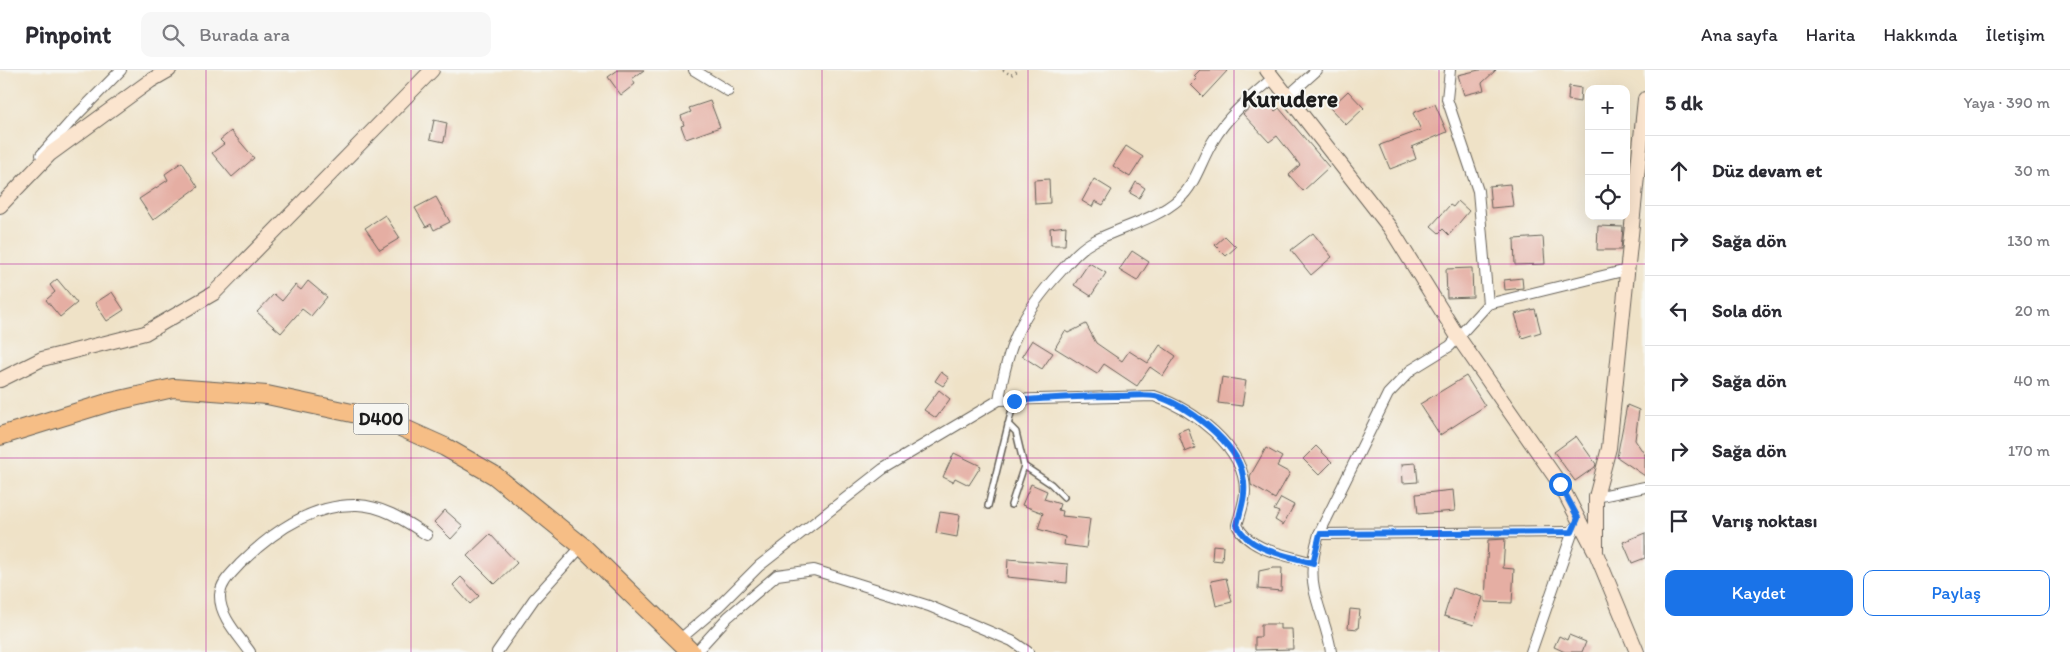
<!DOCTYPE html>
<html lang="tr">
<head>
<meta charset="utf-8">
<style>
	:root { --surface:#fff; --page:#f7f7f7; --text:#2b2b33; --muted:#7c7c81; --line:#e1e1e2; --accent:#1a73e8 }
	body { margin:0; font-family:Itim,sans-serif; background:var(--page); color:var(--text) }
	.controls { position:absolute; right:15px; top:15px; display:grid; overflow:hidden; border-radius:10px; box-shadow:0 5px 20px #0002 }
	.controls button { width:45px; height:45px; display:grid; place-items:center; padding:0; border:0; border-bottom:1px solid var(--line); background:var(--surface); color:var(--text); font:25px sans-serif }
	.stop { position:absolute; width:15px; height:15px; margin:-11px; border:4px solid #1a73e8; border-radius:50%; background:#fff }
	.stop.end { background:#1a73e8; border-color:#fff; box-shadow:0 1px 5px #0008 }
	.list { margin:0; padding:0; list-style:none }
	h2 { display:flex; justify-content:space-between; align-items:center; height:65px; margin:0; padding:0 20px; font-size:21px }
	h2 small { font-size:16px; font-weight:400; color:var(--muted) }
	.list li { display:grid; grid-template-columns:32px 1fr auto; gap:15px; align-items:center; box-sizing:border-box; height:70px; padding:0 20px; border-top:1px solid var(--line) }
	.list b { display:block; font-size:19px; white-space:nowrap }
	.list em { font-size:16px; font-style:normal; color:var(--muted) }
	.actions { display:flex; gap:10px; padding:15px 20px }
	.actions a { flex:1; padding:11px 0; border:1px solid var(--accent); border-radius:10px; text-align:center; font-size:18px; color:var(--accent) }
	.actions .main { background:var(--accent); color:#fff }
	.icon { flex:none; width:28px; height:28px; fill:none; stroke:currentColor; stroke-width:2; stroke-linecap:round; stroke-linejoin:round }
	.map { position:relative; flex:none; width:1645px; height:582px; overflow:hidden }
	header { display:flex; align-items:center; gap:30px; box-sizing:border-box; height:70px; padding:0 25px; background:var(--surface); border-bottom:1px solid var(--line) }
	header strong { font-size:24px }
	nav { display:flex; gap:28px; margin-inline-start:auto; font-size:18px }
	.search { width:350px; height:45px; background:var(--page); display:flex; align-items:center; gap:12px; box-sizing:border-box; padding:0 18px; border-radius:10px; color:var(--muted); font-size:19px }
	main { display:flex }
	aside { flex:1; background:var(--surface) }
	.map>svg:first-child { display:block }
	.building { fill:#e5aea3 }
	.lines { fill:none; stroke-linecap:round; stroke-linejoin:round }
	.lane-casing { stroke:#666158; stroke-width:8 }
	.street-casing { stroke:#666158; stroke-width:12 }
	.secondary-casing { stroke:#666158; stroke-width:16 }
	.highway-casing { stroke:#666158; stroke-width:20 }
	.path { stroke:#666158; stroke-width:2.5; stroke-dasharray:1 4; stroke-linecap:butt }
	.lane { stroke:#fff; stroke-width:5 }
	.street { stroke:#fff; stroke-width:10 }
	.secondary { stroke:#fbe5cf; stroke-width:14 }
	.highway { stroke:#f6be86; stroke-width:18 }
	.route { stroke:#1a73e8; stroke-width:6 }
	.grid { fill:none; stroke:#b5179e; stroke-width:1; stroke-opacity:0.55 }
	.labels { text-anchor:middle; stroke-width:4; stroke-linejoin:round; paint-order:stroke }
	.shield { fill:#f6f6f2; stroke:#5d5d5c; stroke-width:1 }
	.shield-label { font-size:18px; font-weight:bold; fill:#1c1c1c }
	.district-label { font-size:24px; font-weight:bold; fill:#1c1c1c; stroke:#f6f6f2 }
</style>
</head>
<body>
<header>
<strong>Pinpoint</strong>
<div class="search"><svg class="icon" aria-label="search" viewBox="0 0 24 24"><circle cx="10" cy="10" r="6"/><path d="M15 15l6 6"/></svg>Burada ara</div>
<nav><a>Ana sayfa</a><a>Harita</a><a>Hakkında</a><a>İletişim</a></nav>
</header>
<main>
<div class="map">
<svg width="1645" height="582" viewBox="0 0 1645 582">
	<rect width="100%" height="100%" fill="#f6f6f2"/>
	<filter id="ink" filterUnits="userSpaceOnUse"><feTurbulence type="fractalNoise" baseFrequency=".02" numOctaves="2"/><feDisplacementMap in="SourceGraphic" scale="10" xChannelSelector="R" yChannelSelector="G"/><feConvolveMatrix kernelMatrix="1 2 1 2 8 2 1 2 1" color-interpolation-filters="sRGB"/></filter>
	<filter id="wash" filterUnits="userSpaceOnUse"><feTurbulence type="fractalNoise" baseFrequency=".0096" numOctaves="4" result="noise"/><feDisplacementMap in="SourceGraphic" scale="20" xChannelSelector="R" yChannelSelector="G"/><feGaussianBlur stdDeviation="1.12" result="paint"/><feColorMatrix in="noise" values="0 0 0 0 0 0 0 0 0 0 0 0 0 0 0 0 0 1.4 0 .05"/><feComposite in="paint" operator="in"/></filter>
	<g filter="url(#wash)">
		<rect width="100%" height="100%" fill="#efe2c7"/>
		<g id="blocks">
			<g class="building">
				<path d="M618,0H644L632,9L635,14L621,25L608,7Z"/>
				<path d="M1200,0H1228L1203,27L1191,15L1197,9L1194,6Z"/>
				<path d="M1479,0H1496L1482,13L1484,20L1464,25L1458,5Z"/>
				<path d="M1569,16L1581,18L1580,32L1568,30Z"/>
				<path d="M1348,21L1364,38L1346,55L1330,38Z"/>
				<path d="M1262,27L1275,41L1279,38L1329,97L1303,121L1289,105L1300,95L1277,66L1269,72L1243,44Z"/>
				<path d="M710,31L720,57L686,69L681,56L684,55L681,46L691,42L689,38Z"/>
				<path d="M1435,34L1447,62L1412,77L1416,89L1390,99L1380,75L1421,60L1413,43Z"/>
				<path d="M434,50L447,53L444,72L430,69Z"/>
				<path d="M231,61L254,88L232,107L212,83L224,74L220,70Z"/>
				<path d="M1126,76L1143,87L1130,107L1113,96Z"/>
				<path d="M182,92L198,117L153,150L139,129L168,110L165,104Z"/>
				<path d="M1049,109L1050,133L1035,134L1034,110Z"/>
				<path d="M1094,109L1112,120L1103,135L1095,131L1092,137L1082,131Z"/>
				<path d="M1136,112L1145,118L1139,128L1130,123Z"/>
				<path d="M1510,114L1513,136L1491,138L1489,116Z"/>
				<path d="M436,127L450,152L434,160L431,154L426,157L415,138Z"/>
				<path d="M1458,131L1469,141L1449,165L1443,159L1439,163L1431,156L1450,135L1453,137Z"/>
				<path d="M385,145L400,168L380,180L365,158Z"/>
				<path d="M1066,156L1065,175H1051L1050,158Z"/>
				<path d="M1598,156L1623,157L1621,180H1597Z"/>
				<path d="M1313,163L1332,187L1311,205L1291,180Z"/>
				<path d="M1225,166L1236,177L1226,186L1215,175Z"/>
				<path d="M1543,167L1545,194L1515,195L1514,169Z"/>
				<path d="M1132,181L1149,192L1137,211L1119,200Z"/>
				<path d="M1089,193L1106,203L1091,226L1074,215Z"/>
				<path d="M1472,198L1473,227L1447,228L1446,199Z"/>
				<path d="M1522,208L1523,218L1505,220L1504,210Z"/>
				<path d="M57,209L77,233L60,247L46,230L55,222L50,215Z"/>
				<path d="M308,211L327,227L311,246L302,239L281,263L257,242L274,224L282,231L295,215L301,220Z"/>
				<path d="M112,222L124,240L107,251L95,233Z"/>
				<path d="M1535,239L1541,262L1522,268L1515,244Z"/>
				<path d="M1086,254L1096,273L1122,291L1129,281L1148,293L1160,275L1176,286L1163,306L1150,297L1137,316L1104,294L1097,304L1055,278L1065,261L1068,263Z"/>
				<path d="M1032,270L1053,283L1042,299L1022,286Z"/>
				<path d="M941,302L949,308L943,316L935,311Z"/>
				<path d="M1466,306L1485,336L1440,365L1420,334Z"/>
				<path d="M1222,307L1246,311L1242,336L1218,333Z"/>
				<path d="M939,320L950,329L936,348L924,340Z"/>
				<path d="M1627,335L1639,340L1635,370L1645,385V406L1617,387Z"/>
				<path d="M1188,358L1195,378L1185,382L1178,362Z"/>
				<path d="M1576,366L1596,394L1595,397L1575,411L1554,382Z"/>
				<path d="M1316,376L1332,392L1319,405L1303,389Z"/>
				<path d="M1266,378L1282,387L1277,396L1290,403L1275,429L1251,415L1250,406Z"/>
				<path d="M954,383L981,396L969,415L955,408L953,412L943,407Z"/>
				<path d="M1416,393L1418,412L1403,413L1402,394Z"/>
				<path d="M1031,414L1047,421L1044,429L1060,434L1058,440L1063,441L1062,446L1090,449L1086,478L1064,475L1065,467L1038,459L1043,443L1022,435Z"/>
				<path d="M1453,420L1455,441L1418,444L1416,424Z"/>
				<path d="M1281,428L1294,435L1283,455L1275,450L1279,442L1274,440Z"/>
				<path d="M445,440L463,456L451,469L434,452Z"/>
				<path d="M940,442L960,445L957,467L936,463Z"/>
				<path d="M1645,463V488L1632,493L1623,472Z"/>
				<path d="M490,464L517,493L495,514L467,486Z"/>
				<path d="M1505,469L1503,498L1514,499L1512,533L1485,532L1488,470Z"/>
				<path d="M1213,475L1223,476L1222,491L1212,490Z"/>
				<path d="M1008,489L1068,494L1067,513L1007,507Z"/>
				<path d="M1273,498H1282L1281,521L1258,519L1259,501Z"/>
				<path d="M461,507L479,526L470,534L453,515Z"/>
				<path d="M1226,508L1232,532L1216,536L1211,511Z"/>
				<path d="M1453,518L1483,527L1474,555L1444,546Z"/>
				<path d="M1350,539L1360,540L1358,559L1348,558Z"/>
				<path d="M1261,554H1280V559H1292L1293,579L1255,580V567H1261Z"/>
				<path d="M1569,565L1586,572L1582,582H1565L1554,577L1559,566L1567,570Z"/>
			</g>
		</g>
	</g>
	<g filter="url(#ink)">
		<use href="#blocks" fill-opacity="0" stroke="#666158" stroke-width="1"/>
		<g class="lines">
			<g class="lane-casing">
				<g id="lane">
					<path d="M1008,354L1016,362L1024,396L1011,435"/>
					<path d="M1024,396L1051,414L1064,427"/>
					<path d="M988,436L1014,331"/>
				</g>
			</g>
			<g class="street-casing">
				<g id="street">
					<path d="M694,0L728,21"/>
					<path d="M1450,0L1447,29L1478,121L1488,234"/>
					<path d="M1288,26L1317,0"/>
					<path d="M41,85L73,49L121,0"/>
					<path d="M999,330L1154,326C1192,339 1245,376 1245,421C1245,432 1240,444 1237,455C1249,481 1288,485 1313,493"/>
					<path d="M1596,427L1645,417"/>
					<path d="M1319,464L1572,462"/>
					<path d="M679,570L719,536L759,496L883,399L999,330C1008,274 1021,244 1060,202C1070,191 1080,178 1094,171C1121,157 1155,150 1179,129C1196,114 1201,90 1213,71C1228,45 1251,27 1273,8"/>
					<path d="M250,582C239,566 219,546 220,525C221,512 232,503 240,494C271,463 312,434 357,435C384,436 405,451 427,465"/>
					<path d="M497,582L534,529L582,476"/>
					<path d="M696,582L728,547L777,505L814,500L929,536L1012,571L1028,582"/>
					<path d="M1331,582C1328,559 1318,540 1314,518C1310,500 1314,481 1319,464L1388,324L1411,300L1450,276L1488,234L1627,200"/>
					<path d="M1531,582L1574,458"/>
				</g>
			</g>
			<g class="secondary-casing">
				<g id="secondary">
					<path d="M1267,0L1391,159L1458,267L1560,414L1596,483L1637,582"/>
					<path d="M0,136L50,84L150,11L169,0"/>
					<path d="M0,310L42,289L145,263L214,223L432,0"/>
					<path d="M1596,480V427L1609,378L1645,29"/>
				</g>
			</g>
			<g class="highway-casing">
				<path id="highway" d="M0,366L107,333L173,318L267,325L385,350L445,377L494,405L582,476L691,582"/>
			</g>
			<path class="path" d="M1003,0L1011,5L1019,0"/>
			<use href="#lane" class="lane"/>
			<use href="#street" class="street"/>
			<use href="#secondary" class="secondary"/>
			<use href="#highway" class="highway"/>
		</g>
	</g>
	<g class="lines" filter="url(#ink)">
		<path class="route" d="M1014,331C1049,328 1085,326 1121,326C1132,326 1145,324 1155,326C1186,333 1238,374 1243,406C1247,423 1241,438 1237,455C1249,481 1287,485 1313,493L1320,464L1572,462L1578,448L1560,414"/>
	</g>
	<path class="grid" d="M206,0V582M411,0V582M617,0V582M822,0V582M1028,0V582M1234,0V582M1439,0V582M0,194H1645M0,388H1645"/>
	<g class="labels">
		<rect class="shield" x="353.5" y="333.5" width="55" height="31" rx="4"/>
		<g class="shield-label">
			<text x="381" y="355">D400</text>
		</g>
		<g class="district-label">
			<text x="1290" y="37">Kurudere</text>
		</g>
	</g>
</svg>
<div class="controls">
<button>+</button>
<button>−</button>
<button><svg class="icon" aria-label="locate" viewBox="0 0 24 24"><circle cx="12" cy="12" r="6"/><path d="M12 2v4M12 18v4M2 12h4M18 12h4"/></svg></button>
</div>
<div class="stop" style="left:1560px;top:414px"></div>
<div class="stop end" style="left:1014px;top:331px"></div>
</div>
<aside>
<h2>5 dk<small>Yaya · 390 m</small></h2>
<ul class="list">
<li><svg class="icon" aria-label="ahead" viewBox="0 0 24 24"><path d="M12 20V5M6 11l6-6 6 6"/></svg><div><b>Düz devam et</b></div><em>30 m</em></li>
<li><svg class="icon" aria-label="right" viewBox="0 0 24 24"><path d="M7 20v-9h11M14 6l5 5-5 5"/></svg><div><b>Sağa dön</b></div><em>130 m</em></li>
<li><svg class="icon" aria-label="left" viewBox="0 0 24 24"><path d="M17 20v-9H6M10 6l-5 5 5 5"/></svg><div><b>Sola dön</b></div><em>20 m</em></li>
<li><svg class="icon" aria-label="right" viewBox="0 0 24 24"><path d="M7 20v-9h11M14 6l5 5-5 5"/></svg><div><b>Sağa dön</b></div><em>40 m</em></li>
<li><svg class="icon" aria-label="right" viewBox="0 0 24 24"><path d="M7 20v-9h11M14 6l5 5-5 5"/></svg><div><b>Sağa dön</b></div><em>170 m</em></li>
<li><svg class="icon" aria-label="arrive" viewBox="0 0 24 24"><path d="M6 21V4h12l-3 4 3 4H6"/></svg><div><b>Varış noktası</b></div></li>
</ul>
<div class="actions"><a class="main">Kaydet</a><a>Paylaş</a></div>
</aside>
</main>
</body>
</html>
